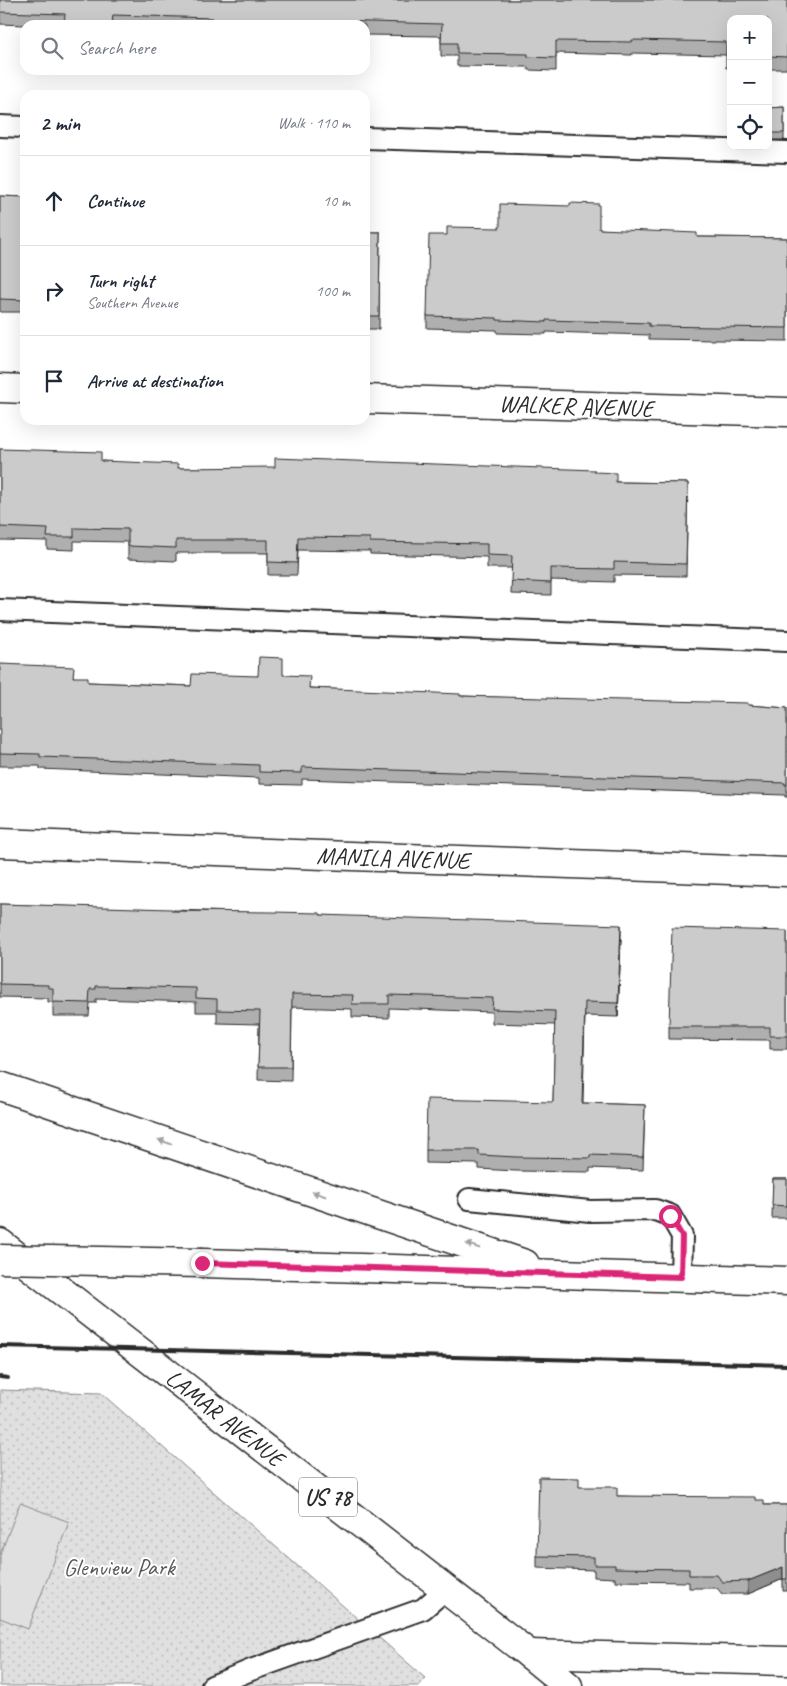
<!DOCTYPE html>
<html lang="en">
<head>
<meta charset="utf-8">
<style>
	:root { --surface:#fff; --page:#f2f2f3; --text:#1f2937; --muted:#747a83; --line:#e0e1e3 }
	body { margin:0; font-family:Caveat,sans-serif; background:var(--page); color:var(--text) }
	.controls { position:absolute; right:15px; top:15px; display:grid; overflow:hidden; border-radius:10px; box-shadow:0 5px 20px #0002 }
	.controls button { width:45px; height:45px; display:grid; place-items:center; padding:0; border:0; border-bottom:1px solid var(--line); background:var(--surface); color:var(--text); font:25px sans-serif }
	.stop { position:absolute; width:15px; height:15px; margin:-11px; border:4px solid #db2777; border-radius:50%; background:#fff }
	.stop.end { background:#db2777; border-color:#fff; box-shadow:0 1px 5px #0008 }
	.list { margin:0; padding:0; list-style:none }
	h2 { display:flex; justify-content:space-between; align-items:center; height:65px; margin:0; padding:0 20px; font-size:21px }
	h2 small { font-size:16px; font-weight:400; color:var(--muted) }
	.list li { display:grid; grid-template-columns:32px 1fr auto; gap:15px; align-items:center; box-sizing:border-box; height:90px; padding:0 20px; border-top:1px solid var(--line) }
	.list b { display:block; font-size:19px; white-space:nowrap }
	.list p { margin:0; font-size:16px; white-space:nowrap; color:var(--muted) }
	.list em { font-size:16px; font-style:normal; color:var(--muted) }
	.icon { flex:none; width:28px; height:28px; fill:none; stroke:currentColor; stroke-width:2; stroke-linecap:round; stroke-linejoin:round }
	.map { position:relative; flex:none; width:787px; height:1686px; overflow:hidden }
	.search { position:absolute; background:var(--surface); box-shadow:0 5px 20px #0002; left:20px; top:20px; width:350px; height:55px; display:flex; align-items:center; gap:12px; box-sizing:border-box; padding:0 18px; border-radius:15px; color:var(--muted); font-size:19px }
	.panel { position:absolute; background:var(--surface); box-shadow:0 5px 20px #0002; left:20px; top:90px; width:350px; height:335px; border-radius:15px }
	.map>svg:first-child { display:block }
	.park { fill:url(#park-dots); stroke:#868686 }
	.pitch { fill:#e0e0e0; stroke:#868686 }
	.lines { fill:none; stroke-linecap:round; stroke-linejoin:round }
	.service-casing { stroke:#2b2b2b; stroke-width:24 }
	.minor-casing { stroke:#2b2b2b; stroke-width:31 }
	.secondary-casing { stroke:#2b2b2b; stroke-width:31 }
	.primary-casing { stroke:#2b2b2b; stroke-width:31 }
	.service { stroke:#fff; stroke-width:20 }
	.minor { stroke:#fff; stroke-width:28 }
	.secondary { stroke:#fff; stroke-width:28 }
	.primary { stroke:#fff; stroke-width:28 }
	.rail { stroke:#2b2b2b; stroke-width:4 }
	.secondary-bridge-casing { stroke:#2b2b2b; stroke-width:31; stroke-linecap:butt }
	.secondary-bridge { stroke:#fff; stroke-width:28 }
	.wall { fill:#afafaf; stroke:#2b2b2b }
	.shaded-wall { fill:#8e8e8e; stroke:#2b2b2b }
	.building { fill:#cbcbcb; stroke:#2b2b2b }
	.oneway { fill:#a0a0a0 }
	.route { stroke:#db2777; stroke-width:6 }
	.labels { text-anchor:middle; stroke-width:4; stroke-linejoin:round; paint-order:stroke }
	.shield { fill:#fff; stroke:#6b6b6b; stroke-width:1 }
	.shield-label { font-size:22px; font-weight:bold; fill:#2b2b2b }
	.street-label { font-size:24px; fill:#2b2b2b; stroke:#fff }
	.park-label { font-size:24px; fill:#585858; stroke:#fff }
</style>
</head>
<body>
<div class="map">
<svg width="787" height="1686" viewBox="0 0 787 1686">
	<defs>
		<pattern id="park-dots" width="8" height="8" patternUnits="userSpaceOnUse" patternTransform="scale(1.25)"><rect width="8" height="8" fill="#e0e0e0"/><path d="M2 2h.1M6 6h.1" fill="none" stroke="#c0c0c0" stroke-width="1.8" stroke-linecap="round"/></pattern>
	</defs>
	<rect width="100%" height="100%" fill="#fff"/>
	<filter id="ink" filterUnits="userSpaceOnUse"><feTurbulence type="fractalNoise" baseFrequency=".02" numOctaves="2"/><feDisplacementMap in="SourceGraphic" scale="10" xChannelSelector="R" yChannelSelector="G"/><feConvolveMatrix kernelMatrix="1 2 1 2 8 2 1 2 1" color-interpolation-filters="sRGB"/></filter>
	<g filter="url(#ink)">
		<path class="park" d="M0,1390L101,1393L425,1678L419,1686H0Z"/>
		<path class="pitch" d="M20,1503L69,1522L28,1629L0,1618V1555Z"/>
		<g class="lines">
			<g class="service-casing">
				<g id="service">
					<path d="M0,126L25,127"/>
					<path d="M365,138L787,152"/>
					<path d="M0,610L787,641"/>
					<path d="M469,1199L590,1211L655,1210L670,1215L682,1236L681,1277"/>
					<path d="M212,1686L251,1670L423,1609L446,1589"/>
				</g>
			</g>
			<g class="minor-casing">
				<g id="minor">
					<path d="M0,388L25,389"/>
					<path d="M365,399L787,412"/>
					<path d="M0,843L787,872"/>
					<path d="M529,1654L787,1661"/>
				</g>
			</g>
			<g class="secondary-casing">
				<g id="secondary">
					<path d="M0,1086L525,1264"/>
					<path d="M202,1263L787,1281"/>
				</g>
			</g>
			<g class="primary-casing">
				<path id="primary" d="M0,1243L529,1654L568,1686"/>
			</g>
			<use href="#service" class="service"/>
			<use href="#minor" class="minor"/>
			<use href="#secondary" class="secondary"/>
			<use href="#primary" class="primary"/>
			<g class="rail">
				<path d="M0,1346L787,1365"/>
				<path d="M0,1377L8,1378"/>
			</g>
			<g class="secondary-bridge-casing">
				<path id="secondary-bridge" d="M0,1259L202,1263"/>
			</g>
			<use href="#secondary-bridge" class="secondary-bridge"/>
		</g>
		<g class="wall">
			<path d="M0,0H787V69H768V19H731V68H726V55L632,53V55L556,53V71L528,70V67L457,66V56H441V36L365,35V25H25L0,24Z"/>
			<path d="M784,107V140H768V108Z"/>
			<path d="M0,196L25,197V312H0Z"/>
			<path d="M500,228L599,229L697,237L787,238V341L649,339V335L546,332V334L497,333V330L427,328V316L447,235Z"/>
			<path d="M365,232H380L379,329H365Z"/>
			<path d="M0,449L101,461L178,468L595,472L616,482L688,483L686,576L614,575V582L551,580V595L511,594L512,568H487V557L370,554V551L298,550L297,575H268V553H176V561L128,559V542L74,541V550L47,549V541L0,540Z"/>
			<path d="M0,664L74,677L88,682L191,686L258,676L283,675L310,688L460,696L748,705L787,708V797H785V795L302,779V785L259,784V778L40,769V766H0Z"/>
			<path d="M0,904L320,915L621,939L618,1017L585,1016L583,1103L645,1105L643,1170L590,1168V1172L516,1171L479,1169V1164L426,1163V1150L553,1102L555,1025L492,1023V1012L389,1008V1018L352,1017V1009L292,1007L291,1081L258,1080L259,1024L217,1023V1012H196V1002L96,999V1003H90L89,1016H53V1002H48V998L0,997Z"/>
			<path d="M787,931V1049H770V1040L669,1039V1027Z"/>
			<path d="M773,1179H787V1218H772Z"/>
			<path d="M579,1487L617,1496L755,1500L764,1505H787V1591H783V1579L748,1594H722L717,1588H689V1582L615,1581V1578L594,1577V1570L537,1568V1556Z"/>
		</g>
		<g class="shaded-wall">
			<path d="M621,925V939L618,1017V1003Z"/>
			<path d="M783,1567V1579L748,1594V1581Z"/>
		</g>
		<g class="building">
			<path d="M0,0H787V57L768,56V19H731V55H726V42L632,40V42L556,41V58L528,57V54L457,53V43H441L442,24L335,21V25H212L213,18L113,15L112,24H109V25H64L65,14L0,12Z"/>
			<path d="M784,107V133H768V108Z"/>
			<path d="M0,196L25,197V300L0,299Z"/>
			<path d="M570,203L599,204V229L697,233V237L787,238V328L649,326V323L546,320V322L497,320V318L427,316L429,235H447V227L500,228V204L570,206Z"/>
			<path d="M365,232H380L379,316H365Z"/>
			<path d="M0,449L101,452V461L178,464V468L275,467V458L595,470V472L616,473V482L688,483L686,564L614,562V569L551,568V583L511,581L512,556L487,555V544L370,542V538L298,537L297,563L268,562V540H176V548L128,546V529L74,528V537H47L48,529L0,527Z"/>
			<path d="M259,657L283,658V675L310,676L309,688L460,694V696L748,703V705L787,708V785H785V783L302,767V773L259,772V765L40,757V754L0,753V664L74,667L73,677H88V682L191,686L192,674L258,676Z"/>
			<path d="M0,904L172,909V911L272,912L320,913V915L621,925L618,1003L585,1002L582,1103L645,1105L643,1157L590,1155V1158L516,1157L479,1155V1150H426L427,1099L553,1102L555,1011L492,1009L493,998L389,995V1004H352L353,995L292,994L291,1067H258L260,1011L217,1010V999L196,998V988L96,986V989H90L89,1003L53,1002V988H48V985L0,984Z"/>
			<path d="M672,928L787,931V1036H770V1027H669Z"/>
			<path d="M773,1179H787V1206L772,1205Z"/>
			<path d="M539,1477L579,1478V1487H617V1496L755,1497V1500H764V1505H787V1579H783V1567L748,1581L722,1582L717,1575H689V1569L615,1568V1565H594V1557L537,1556Z"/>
		</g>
		<defs><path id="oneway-solid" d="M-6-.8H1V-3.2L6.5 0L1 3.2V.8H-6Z" transform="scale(1.25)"/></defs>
		<g class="oneway">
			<use href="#oneway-solid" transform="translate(165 1142) rotate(-161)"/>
			<use href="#oneway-solid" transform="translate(319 1194) rotate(-161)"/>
			<use href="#oneway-solid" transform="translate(473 1246) rotate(-161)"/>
		</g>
	</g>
	<g class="lines" filter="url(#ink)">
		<path class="route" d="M202,1263L681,1277L682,1236L670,1216"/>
	</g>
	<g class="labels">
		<rect class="shield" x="299" y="1477.5" width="58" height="39" rx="4"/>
		<g class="shield-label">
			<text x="328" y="1505">US 78</text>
		</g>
		<g class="street-label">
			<text transform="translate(576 406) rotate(2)" y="8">WALKER AVENUE</text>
			<text transform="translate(393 858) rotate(2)" y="8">MANILA AVENUE</text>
			<text transform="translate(225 1418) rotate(38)" y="8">LAMAR AVENUE</text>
		</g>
		<g class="park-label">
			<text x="119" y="1575">Glenview Park</text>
		</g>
	</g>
</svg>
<div class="controls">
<button>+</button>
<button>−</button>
<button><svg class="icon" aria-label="locate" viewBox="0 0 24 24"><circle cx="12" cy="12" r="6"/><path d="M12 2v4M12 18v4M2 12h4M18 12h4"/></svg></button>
</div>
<div class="stop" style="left:670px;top:1216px"></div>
<div class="stop end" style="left:202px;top:1263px"></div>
<div class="search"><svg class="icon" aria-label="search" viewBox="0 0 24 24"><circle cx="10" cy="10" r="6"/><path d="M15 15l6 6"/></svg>Search here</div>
<section class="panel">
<h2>2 min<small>Walk · 110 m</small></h2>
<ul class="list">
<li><svg class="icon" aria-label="ahead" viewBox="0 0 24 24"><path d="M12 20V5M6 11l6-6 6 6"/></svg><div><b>Continue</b></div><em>10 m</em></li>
<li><svg class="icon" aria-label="right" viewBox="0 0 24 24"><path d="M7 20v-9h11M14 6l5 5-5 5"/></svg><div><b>Turn right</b><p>Southern Avenue</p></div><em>100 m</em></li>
<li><svg class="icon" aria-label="arrive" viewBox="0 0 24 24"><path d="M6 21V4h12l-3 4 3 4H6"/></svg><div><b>Arrive at destination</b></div></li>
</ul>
</section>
</div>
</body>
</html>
